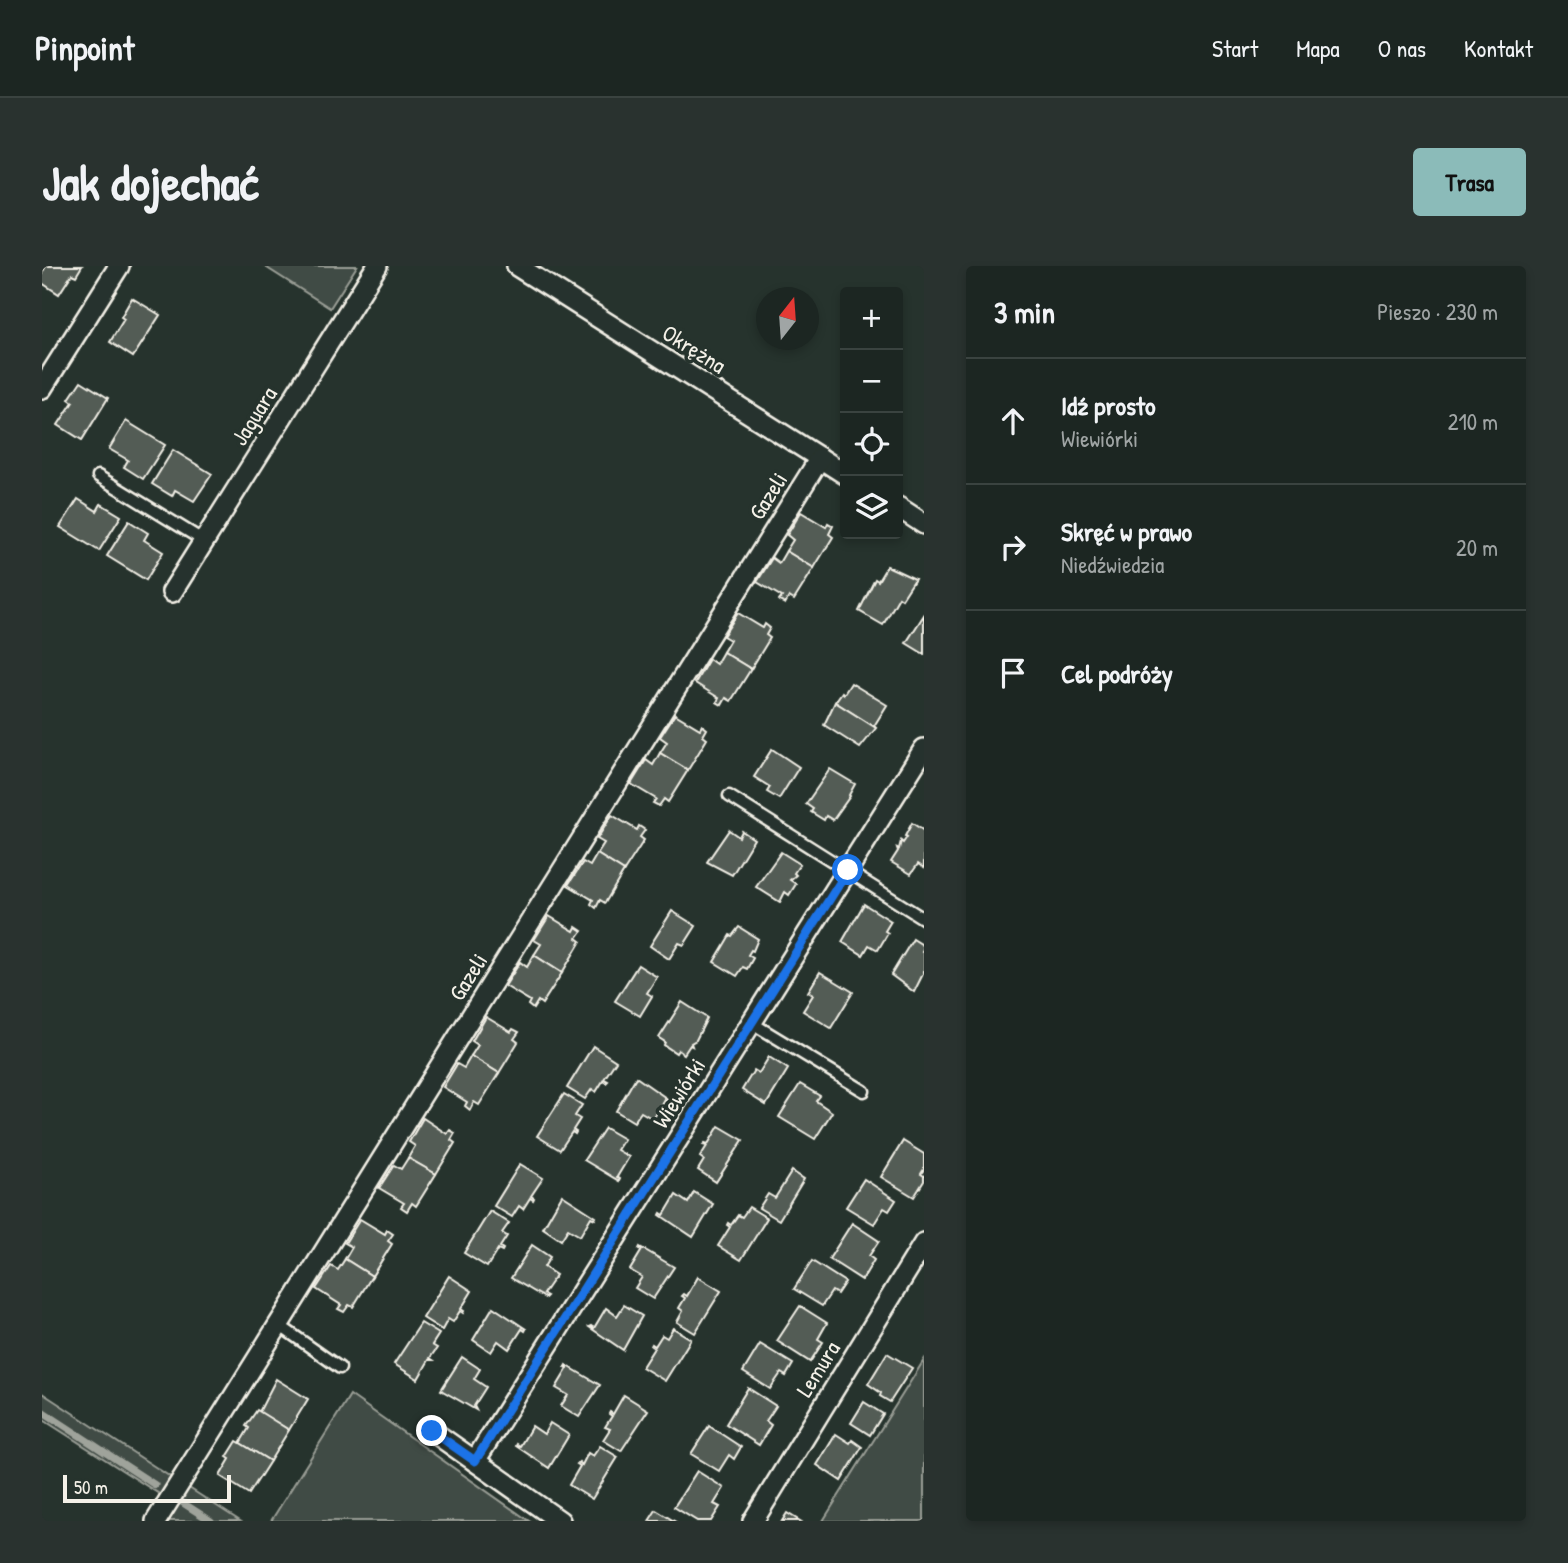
<!DOCTYPE html>
<html lang="pl">
<head>
<meta charset="utf-8">
<style>
	:root { --surface:#1c2622; --page:#29322f; --text:#f1f3f6; --muted:#a0a5a5; --line:#3a4340; --accent:#8bbbb9 }
	body { margin:0; font-family:"Patrick Hand",sans-serif; background:var(--page); color:var(--text) }
	.controls { position:absolute; right:21px; top:21px; display:grid; overflow:hidden; border-radius:7px; box-shadow:0 4px 10px #0003 }
	.controls button { width:63px; height:63px; display:grid; place-items:center; padding:0; border:0; border-bottom:2px solid var(--line); background:var(--surface); color:var(--text); font:35px sans-serif }
	.compass { position:absolute; left:714px; top:21px; width:63px; height:63px; border-radius:50%; background:var(--surface); box-shadow:0 4px 10px #0003; rotate:17deg }
	.scale { position:absolute; left:21px; bottom:18px; width:168px; box-sizing:border-box; padding-left:7px; border:4px solid #f4f1e8; border-top:0; font-size:19px; line-height:24px; white-space:nowrap; color:#f4f1e8; -webkit-text-stroke:5px #26332d; paint-order:stroke }
	.stop { position:absolute; width:21px; height:21px; margin:-16px; border:5px solid #1a73e8; border-radius:50%; background:#fff }
	.stop.end { background:#1a73e8; border-color:#fff; box-shadow:0 2px 7px #0008 }
	.list { margin:0; padding:0; list-style:none }
	h2 { display:flex; justify-content:space-between; align-items:center; height:91px; margin:0; padding:0 28px; font-size:30px }
	h2 small { font-size:23px; font-weight:400; color:var(--muted) }
	.list li { display:grid; grid-template-columns:46px 1fr auto; gap:21px; align-items:center; box-sizing:border-box; height:126px; padding:0 28px; border-top:2px solid var(--line) }
	.list b { display:block; font-size:26px; white-space:nowrap }
	.list p { margin:0; font-size:23px; white-space:nowrap; color:var(--muted) }
	.list em { font-size:23px; font-style:normal; color:var(--muted) }
	.icon { flex:none; width:38px; height:38px; fill:none; stroke:currentColor; stroke-width:2; stroke-linecap:round; stroke-linejoin:round }
	.map { position:relative; flex:none; width:882px; height:1255px; overflow:hidden; border-radius:7px }
	header { display:flex; align-items:center; gap:42px; box-sizing:border-box; height:98px; padding:0 35px; background:var(--surface); border-bottom:2px solid var(--line) }
	header strong { font-size:33px }
	nav { display:flex; gap:38px; margin-inline-start:auto; font-size:24px }
	.intro { display:flex; align-items:center; justify-content:space-between; box-sizing:border-box; height:168px; padding:0 42px }
	h1 { margin:0; font-size:49px }
	.button { padding:18px 32px; border-radius:7px; background:var(--accent); color:#111; font-size:24px; font-weight:700 }
	main { display:flex; gap:42px; padding:0 42px }
	aside { flex:1; background:var(--surface); border-radius:7px; box-shadow:0 4px 10px #0003 }
	.map>svg:first-child { display:block }
	.green { fill:#414b45; stroke:#9a9e96; stroke-width:2 }
	.lines { fill:none; stroke-linecap:round; stroke-linejoin:round }
	.stream { stroke:#9fa39b; stroke-width:7 }
	.building { fill:#525c55; stroke:#f4f1e8; stroke-width:2 }
	.lane-casing { stroke:#f4f1e8; stroke-width:15 }
	.street-casing { stroke:#f4f1e8; stroke-width:24 }
	.lane { stroke:#26332d; stroke-width:10 }
	.street { stroke:#26332d; stroke-width:19 }
	.route { stroke:#1a73e8; stroke-width:9 }
	.labels { text-anchor:middle; stroke-width:7; stroke-linejoin:round; paint-order:stroke }
	.street-label { font-size:23px; fill:#f4f1e8; stroke:#26332d }
</style>
</head>
<body>
<header>
<strong>Pinpoint</strong>
<nav><a>Start</a><a>Mapa</a><a>O nas</a><a>Kontakt</a></nav>
</header>
<div class="intro"><h1>Jak dojechać</h1><a class="button">Trasa</a></div>
<main>
<div class="map">
<svg width="882" height="1255" viewBox="0 0 882 1255">
	<rect width="100%" height="100%" fill="#26332d"/>
	<filter id="ink" filterUnits="userSpaceOnUse"><feTurbulence type="fractalNoise" baseFrequency=".0143" numOctaves="2"/><feDisplacementMap in="SourceGraphic" scale="14" xChannelSelector="R" yChannelSelector="G"/><feConvolveMatrix kernelMatrix="1 2 1 2 8 2 1 2 1" color-interpolation-filters="sRGB"/></filter>
	<g filter="url(#ink)">
		<g class="green">
			<path d="M222,0H315L288,42Z"/>
			<path d="M882,1094V1255H781Z"/>
			<path d="M0,1127L130,1212L119,1229L0,1153Z"/>
			<path d="M308,1129L487,1255H229Z"/>
			<path d="M147,1222L198,1255H126Z"/>
		</g>
		<g class="lines">
			<g class="stream">
				<path d="M0,1145L113,1219"/>
				<path d="M141,1237L169,1255"/>
			</g>
		</g>
		<g class="building">
			<path d="M4,0H40L34,10L30,8L17,28L0,17V7Z"/>
			<path d="M90,32L118,49L91,91L68,76L82,53L79,51Z"/>
			<path d="M39,115L66,132L40,174L16,159L31,136L27,133Z"/>
			<path d="M84,155L123,179L101,213L82,201L86,194L67,183Z"/>
			<path d="M131,184L170,208L152,235L133,224L130,230L110,218Z"/>
			<path d="M36,233L55,245L59,238L79,250L57,285L18,261Z"/>
			<path d="M759,246L784,261L786,257L791,260L787,268L791,271L772,302L744,285L751,274L745,269Z"/>
			<path d="M87,255L106,267L102,274L121,286L104,314L65,290Z"/>
			<path d="M744,285L772,302L752,334L747,331L743,338L737,335L740,331L715,316L730,292L737,297Z"/>
			<path d="M845,300L873,313L860,333L857,331L841,359L817,345L833,313L836,315Z"/>
			<path d="M696,347L721,362L723,358L728,362L724,369L728,372L709,403L681,386L688,374L681,370Z"/>
			<path d="M882,349V388L864,377Z"/>
			<path d="M681,386L709,403L689,435L684,432L680,439L675,436L677,432L653,417L667,393L674,398Z"/>
			<path d="M809,417L845,439L832,460L834,462L793,436L800,426L802,428Z"/>
			<path d="M793,436L834,462L818,482L782,459Z"/>
			<path d="M633,448L658,463L660,459L665,463L661,470L665,473L646,504L618,487L625,476L618,471Z"/>
			<path d="M730,483L757,501L737,533L725,526L728,521L712,511Z"/>
			<path d="M618,487L646,504L626,536L622,533L617,540L611,537L614,533L589,518L604,494L611,499Z"/>
			<path d="M788,503L813,518L807,529L808,530L791,554L784,550L782,554L769,546L771,543L764,538Z"/>
			<path d="M570,549L595,564L597,560L603,564L598,571L602,574L582,605L555,588L562,577L555,573Z"/>
			<path d="M870,557L882,565V602L876,598L869,608L849,596L856,585L855,582L857,583L859,575L861,577L865,571L863,570Z"/>
			<path d="M687,564L697,571L700,565L712,573L690,609L665,596Z"/>
			<path d="M739,586L758,598L752,607L754,609L748,614L754,618L747,629L743,626L738,636L714,621Z"/>
			<path d="M555,588L582,605L563,637L558,634L554,642L549,638L551,634L526,619L541,596L548,600Z"/>
			<path d="M822,638L849,655L843,665L846,667L836,684L827,679L821,689L800,676Z"/>
			<path d="M630,645L654,660L642,679L637,677L627,693L608,680Z"/>
			<path d="M507,650L532,665L534,661L540,665L535,672L539,675L520,707L492,689L499,678L492,674Z"/>
			<path d="M697,661L716,673L711,685L709,684L706,689L711,692L705,703L701,701L695,710L672,696L688,669L690,670Z"/>
			<path d="M871,673L882,680L880,686L882,687V706L872,726L849,709Z"/>
			<path d="M492,689L520,707L500,738L496,735L491,743L486,739L488,735L463,720L478,696L485,701Z"/>
			<path d="M596,699L615,711L605,727L610,730L598,750L573,735Z"/>
			<path d="M778,706L811,726L789,762L761,745L771,729L766,726Z"/>
			<path d="M640,736L665,752L654,774L649,777L650,780L648,779L642,788L636,784L634,787L622,779L623,776L617,772Z"/>
			<path d="M444,751L469,766L471,763L477,766L472,773L476,776L457,807L429,790L436,779L430,775Z"/>
			<path d="M551,780L574,795L562,813L566,815L564,817L561,815L554,826L550,823L543,833L525,822Z"/>
			<path d="M429,790L457,807L437,839L432,836L428,844L423,840L425,836L401,821L415,798L422,802Z"/>
			<path d="M727,791L746,803L724,839L700,824L712,804L717,807Z"/>
			<path d="M594,811L627,834L626,836L623,834L611,853L599,846L592,856L574,845Z"/>
			<path d="M758,818L778,830L774,835L790,846L773,873L737,851Z"/>
			<path d="M522,828L540,839L533,850L538,853L531,864L534,866L533,868L530,866L518,884L495,870Z"/>
			<path d="M381,852L405,868L408,864L413,867L409,874L413,877L394,908L366,892L373,880L367,876Z"/>
			<path d="M677,860L701,874L674,916L656,904L662,894L658,891L665,880L661,879L663,877L666,878Z"/>
			<path d="M563,862L582,873L575,884L587,891L575,911L578,913L577,915L542,894Z"/>
			<path d="M861,875L882,888V903L879,908L882,910V915L872,931L839,911Z"/>
			<path d="M366,892L394,908L374,940L370,937L365,945L359,941L362,937L337,922L352,899L359,903Z"/>
			<path d="M478,898L501,912L489,930L492,932L491,934L488,932L481,943L477,940L470,951L452,940Z"/>
			<path d="M750,905L762,913L737,954L717,942L726,928L733,932Z"/>
			<path d="M822,913L854,934L847,945L842,942L832,958L804,941Z"/>
			<path d="M652,926L671,938L651,971L618,949L619,947L622,949L634,929L646,937Z"/>
			<path d="M520,929L554,951L553,953L549,951L538,970L526,963L519,974L501,962Z"/>
			<path d="M707,941L725,952L699,994L676,980L688,961L685,959L686,957L689,959L696,949L700,951Z"/>
			<path d="M448,945L467,957L460,967L465,970L458,981L461,983L460,985L456,983L445,1001L422,987Z"/>
			<path d="M318,953L343,968L345,964L351,968L346,975L350,978L330,1010L303,993L310,981L303,977Z"/>
			<path d="M810,957L837,975L827,990L832,994L820,1014L787,993Z"/>
			<path d="M490,979L508,991L502,1001L514,1009L501,1028L505,1030L503,1032L469,1012Z"/>
			<path d="M598,981L632,1001L611,1033L593,1022L600,1011L588,1004L600,984L597,983Z"/>
			<path d="M303,993L330,1010L311,1041L307,1039L302,1046L296,1043L299,1039L274,1023L289,1000L296,1004Z"/>
			<path d="M770,995L803,1016L795,1028L790,1025L780,1040L752,1023Z"/>
			<path d="M407,1010L430,1025L419,1043L422,1045L421,1047L418,1045L411,1056L406,1053L400,1064L381,1052Z"/>
			<path d="M656,1011L679,1025L653,1067L635,1056L641,1045L637,1042L643,1032L640,1030L642,1028L645,1030Z"/>
			<path d="M582,1039L600,1050L581,1084L547,1061L549,1060L552,1062L564,1042L575,1050Z"/>
			<path d="M758,1040L785,1057L776,1073L781,1076L768,1096L735,1075Z"/>
			<path d="M451,1041L484,1063L483,1065L480,1063L467,1083L456,1075L449,1086L431,1074Z"/>
			<path d="M379,1057L397,1068L390,1079L395,1082L388,1092L391,1094H387L376,1113L352,1098Z"/>
			<path d="M631,1062L649,1073L623,1115L600,1101L612,1082L609,1080L610,1078L613,1080L620,1069L625,1072Z"/>
			<path d="M718,1078L751,1098L744,1110L739,1107L728,1123L701,1106Z"/>
			<path d="M845,1087L870,1102L848,1136L838,1130L839,1127L826,1118Z"/>
			<path d="M420,1091L438,1103L432,1113L444,1121L432,1140L434,1144L399,1124Z"/>
			<path d="M524,1099L558,1119L537,1151L519,1140L526,1129L514,1122L526,1102L523,1101Z"/>
			<path d="M234,1113L266,1133L247,1164L217,1146Z"/>
			<path d="M706,1122L734,1140L724,1155L729,1159L717,1179L684,1158Z"/>
			<path d="M582,1129L606,1144L579,1185L561,1174L568,1163L563,1161L570,1150L567,1148L568,1146L571,1148Z"/>
			<path d="M822,1136L841,1148L828,1169L809,1157Z"/>
			<path d="M215,1144L247,1164L228,1195L198,1177L207,1162L204,1160Z"/>
			<path d="M508,1157L527,1169L507,1202L474,1180L475,1178L478,1180L490,1160L502,1168Z"/>
			<path d="M667,1160L699,1181L692,1193L687,1189L677,1205L649,1188Z"/>
			<path d="M794,1168L808,1177L810,1174L820,1181L799,1215L775,1199Z"/>
			<path d="M195,1175L228,1195L207,1228L178,1210L188,1193L185,1191Z"/>
			<path d="M558,1180L576,1191L550,1233L527,1219L538,1200L535,1198L537,1196L540,1199L546,1187L551,1190Z"/>
			<path d="M655,1205L682,1222L672,1238L678,1241L669,1255H655L632,1241Z"/>
			<path d="M614,1244L632,1255H607Z"/>
			<path d="M745,1247L758,1255H740Z"/>
		</g>
		<g class="lines">
			<g class="lane-casing">
				<g id="lane">
					<path d="M56,210L162,275"/>
					<path d="M687,530L882,653"/>
					<path d="M710,757L822,825"/>
					<path d="M237,1059L298,1102"/>
				</g>
			</g>
			<g class="street-casing">
				<g id="street">
					<path d="M475,0L803,208"/>
					<path d="M0,122L77,0"/>
					<path d="M856,241L882,258"/>
					<path d="M130,326L335,0"/>
					<path d="M390,1165L518,1255"/>
					<path d="M433,1195L882,483"/>
					<path d="M114,1255L778,192"/>
					<path d="M711,1255L882,977"/>
				</g>
			</g>
			<use href="#lane" class="lane"/>
			<use href="#street" class="street"/>
		</g>
	</g>
	<g class="lines" filter="url(#ink)">
		<path class="route" d="M390,1165L433,1195L806,604"/>
	</g>
	<g class="labels">
		<g class="street-label">
			<text transform="translate(652 83) rotate(32)" y="8">Okrężna</text>
			<text transform="translate(212 150) rotate(-58)" y="8">Jaguara</text>
			<text transform="translate(726 230) rotate(-58)" y="8">Gazeli</text>
			<text transform="translate(426 711) rotate(-58)" y="8">Gazeli</text>
			<text transform="translate(637 827) rotate(-58)" y="8">Wiewiórki</text>
			<text transform="translate(776 1103) rotate(-58)" y="8">Lemura</text>
		</g>
	</g>
</svg>
<div class="controls">
<button>+</button>
<button>−</button>
<button><svg class="icon" aria-label="locate" viewBox="0 0 24 24"><circle cx="12" cy="12" r="6"/><path d="M12 2v4M12 18v4M2 12h4M18 12h4"/></svg></button>
<button><svg class="icon" aria-label="layers" viewBox="0 0 24 24"><path d="M12 4l9 5-9 5-9-5zM3 14l9 5 9-5"/></svg></button>
</div>
<svg class="compass" viewBox="-18 -18 36 36"><path d="M0-13l5 13h-10z" fill="#e53935"/><path d="M0 13l5-13h-10z" fill="#a0a5a5"/></svg>
<div class="scale">50 m</div>
<div class="stop" style="left:806px;top:604px"></div>
<div class="stop end" style="left:390px;top:1165px"></div>
</div>
<aside>
<h2>3 min<small>Pieszo · 230 m</small></h2>
<ul class="list">
<li><svg class="icon" aria-label="ahead" viewBox="0 0 24 24"><path d="M12 20V5M6 11l6-6 6 6"/></svg><div><b>Idź prosto</b><p>Wiewiórki</p></div><em>210 m</em></li>
<li><svg class="icon" aria-label="right" viewBox="0 0 24 24"><path d="M7 20v-9h11M14 6l5 5-5 5"/></svg><div><b>Skręć w prawo</b><p>Niedźwiedzia</p></div><em>20 m</em></li>
<li><svg class="icon" aria-label="arrive" viewBox="0 0 24 24"><path d="M6 21V4h12l-3 4 3 4H6"/></svg><div><b>Cel podróży</b></div></li>
</ul>
</aside>
</main>
</body>
</html>
